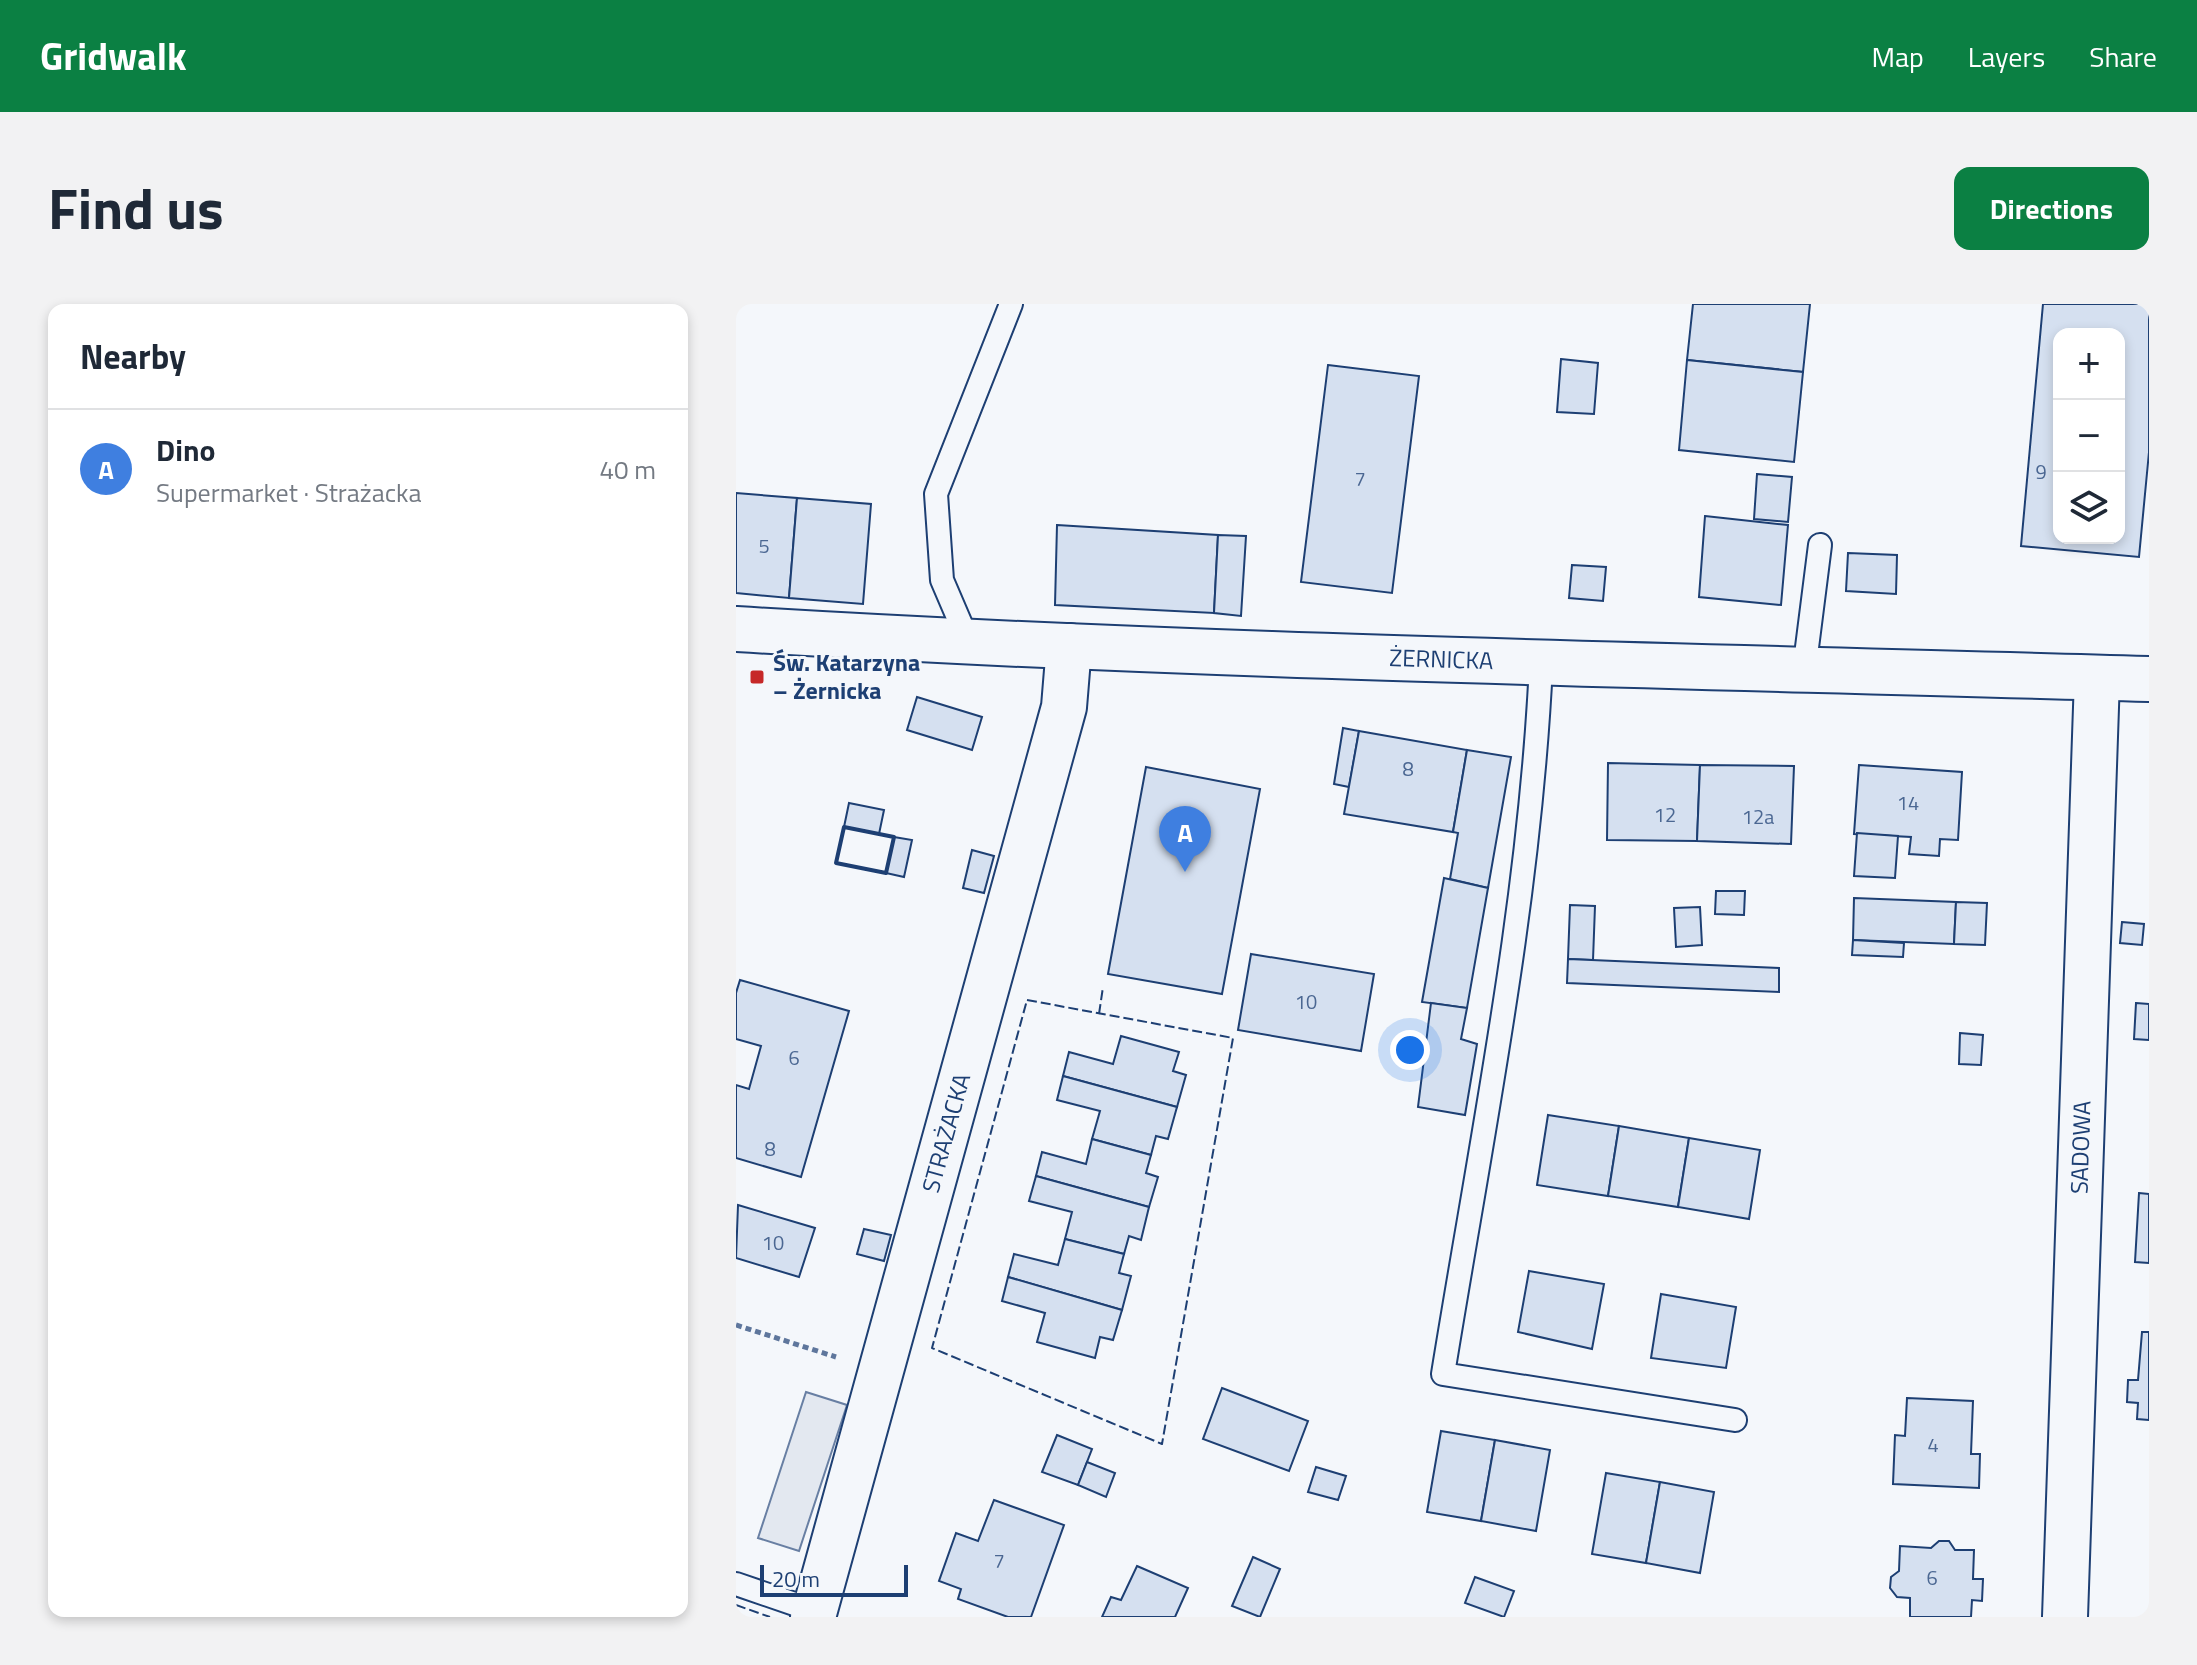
<!DOCTYPE html>
<html lang="en">
<head>
<meta charset="utf-8">
<style>
	:root { --surface:#fff; --page:#f2f2f3; --text:#1f2937; --muted:#747a83; --line:#e0e1e3; --accent:#0b8043 }
	body { margin:0; font-family:"Titillium Web",sans-serif; background:var(--page); color:var(--text) }
	.controls { position:absolute; right:24px; top:24px; display:grid; overflow:hidden; border-radius:16px; box-shadow:0 4px 12px #0003 }
	.controls button { width:72px; height:72px; display:grid; place-items:center; padding:0; border:0; border-bottom:2px solid var(--line); background:var(--surface); color:var(--text); font:40px sans-serif }
	.scale { position:absolute; left:24px; bottom:20px; width:148px; box-sizing:border-box; padding-left:8px; border:4px solid #1d3f73; border-top:0; font-size:22px; line-height:28px; white-space:nowrap; color:#1d3f73; -webkit-text-stroke:6px #f4f7fb; paint-order:stroke }
	.you { position:absolute; left:674px; top:746px; width:28px; height:28px; margin:-20px; border:6px solid #fff; border-radius:50%; background:#1a73e8; box-shadow:0 0 0 12px #1a73e833 }
	.badge { display:grid; place-items:center; width:52px; height:52px; border-radius:50%; background:var(--accent); color:#fff; font-size:26px; font-weight:700 }
	.pin { position:absolute; translate:-50% -66px; filter:drop-shadow(0 2px 4px #0008) }
	.pin::after { content:''; position:absolute; top:42px; width:28px; height:24px; background:inherit; clip-path:polygon(0 0,100% 0,50% 100%) }
	.list { margin:0; padding:0; list-style:none }
	h2 { display:flex; justify-content:space-between; align-items:center; height:104px; margin:0; padding:0 32px; font-size:34px }
	h2 small { font-size:26px; font-weight:400; color:var(--muted) }
	.list li { display:grid; grid-template-columns:52px 1fr auto; gap:24px; align-items:center; box-sizing:border-box; height:120px; padding:0 32px; border-top:2px solid var(--line) }
	.list b { display:block; font-size:30px; white-space:nowrap }
	.list p { margin:0; font-size:26px; white-space:nowrap; color:var(--muted) }
	.list em { font-size:26px; font-style:normal; color:var(--muted) }
	.icon { flex:none; width:44px; height:44px; fill:none; stroke:currentColor; stroke-width:2; stroke-linecap:round; stroke-linejoin:round }
	.map { position:relative; flex:none; width:1413px; height:1313px; overflow:hidden; border-radius:16px }
	header { display:flex; align-items:center; gap:48px; box-sizing:border-box; height:112px; padding:0 40px; background:var(--accent); color:#fff }
	header strong { font-size:38px }
	nav { display:flex; gap:44px; margin-inline-start:auto; font-size:28px }
	.intro { display:flex; align-items:center; justify-content:space-between; box-sizing:border-box; height:192px; padding:0 48px }
	h1 { margin:0; font-size:56px }
	.button { padding:20px 36px; border-radius:16px; background:var(--accent); color:#fff; font-size:28px; font-weight:700 }
	main { display:flex; gap:48px; padding:0 48px }
	aside { flex:1; background:var(--surface); border-radius:16px; box-shadow:0 4px 12px #0003 }
	.map>svg:first-child { display:block }
	.parking { fill:#e3e8f0; stroke:#687fa3; stroke-width:2 }
	.building { fill:#d5e0f0; stroke:#1d3f73; stroke-width:2; fill-rule:evenodd }
	.lines { fill:none; stroke-linecap:round; stroke-linejoin:round }
	.lane-casing { stroke:#1d3f73; stroke-width:26 }
	.street-casing { stroke:#1d3f73; stroke-width:48 }
	.secondary-casing { stroke:#1d3f73; stroke-width:48 }
	.path { stroke:#5e769c; stroke-width:5; stroke-dasharray:6 4; stroke-linecap:butt }
	.lane { stroke:#f4f7fb; stroke-width:22 }
	.street { stroke:#f4f7fb; stroke-width:44 }
	.secondary { stroke:#f4f7fb; stroke-width:44 }
	.fence { stroke:#1d3f73; stroke-width:2; stroke-dasharray:10 4; stroke-linecap:butt }
	.wall { stroke:#1d3f73; stroke-width:4 }
	.poi-dot { fill:#c62828; stroke:#f4f7fb; stroke-width:3 }
	.labels { text-anchor:middle; stroke-width:6; stroke-linejoin:round; paint-order:stroke }
	.number-label { font-size:20px; fill:#4b6792 }
	.street-label { font-size:24px; fill:#1d3f73; stroke:#f4f7fb }
	.poi-label { font-size:24px; font-weight:bold; fill:#1d3f73; stroke:#f4f7fb; text-anchor:start }
</style>
</head>
<body>
<header>
<strong>Gridwalk</strong>
<nav><a>Map</a><a>Layers</a><a>Share</a></nav>
</header>
<div class="intro"><h1>Find us</h1><a class="button">Directions</a></div>
<main>
<aside>
<h2>Nearby<small></small></h2>
<ul class="list">
<li><span class="badge" style="background:#3f7fe0">A</span><div><b>Dino</b><p>Supermarket · Strażacka</p></div><em>40 m</em></li>
</ul>
</aside>
<div class="map">
<svg width="1413" height="1313" viewBox="0 0 1413 1313">
	<rect width="100%" height="100%" fill="#f4f7fb"/>
	<path class="parking" d="M70,1088L111,1101L63,1247L22,1234Z"/>
	<g class="building">
		<path d="M957,0H1074L1067,68L951,56Z"/>
		<path d="M1307,0H1413V148L1403,253L1285,242ZM1323,30H1383V234H1323Z"/>
		<path d="M825,55L862,59L858,110L821,108Z"/>
		<path d="M951,56L1067,68L1058,158L943,146Z"/>
		<path d="M592,61L683,72L656,289L565,278Z"/>
		<path d="M1021,170L1056,173L1052,218L1018,215Z"/>
		<path d="M0,189L61,194L53,294L0,289Z"/>
		<path d="M61,194L135,200L127,300L53,294Z"/>
		<path d="M969,212L1052,221L1045,301L963,293Z"/>
		<path d="M321,221L482,231L478,309L319,301Z"/>
		<path d="M482,231L510,232L505,312L478,309Z"/>
		<path d="M1112,249L1161,251L1160,290L1110,287Z"/>
		<path d="M836,261L870,263L867,297L833,294Z"/>
		<path d="M181,393L246,413L236,446L171,426Z"/>
		<path d="M607,424L623,427L613,483L598,480Z"/>
		<path d="M623,427L731,446L717,528L608,510Z"/>
		<path d="M731,446L775,453L752,584L714,575L722,529L717,528Z"/>
		<path d="M872,459L964,461L961,537L871,536Z"/>
		<path d="M964,461L1058,462L1055,540L961,537Z"/>
		<path d="M1123,461L1226,468L1222,536L1204,535L1203,552L1173,550L1175,533L1118,530Z"/>
		<path d="M410,463L524,485L486,690L372,670Z"/>
		<path d="M113,499L148,506L143,530L108,523Z"/>
		<path d="M1121,529L1162,532L1159,574L1118,572Z"/>
		<path d="M158,533L176,536L168,573L150,569Z"/>
		<path d="M236,546L258,552L248,589L227,584Z"/>
		<path d="M708,574L752,584L731,704L686,698Z"/>
		<path d="M980,587H1009L1008,611L979,610Z"/>
		<path d="M1118,594L1220,598L1218,640L1117,636Z"/>
		<path d="M1220,598L1251,599L1249,641L1218,640Z"/>
		<path d="M834,601L859,602L857,656L832,655Z"/>
		<path d="M964,603L966,641L940,643L938,604Z"/>
		<path d="M1386,618L1408,620L1406,641L1384,639Z"/>
		<path d="M1117,636L1168,639L1167,653L1116,651Z"/>
		<path d="M515,650L638,670L625,747L502,726Z"/>
		<path d="M832,655L1043,664V688L831,679Z"/>
		<path d="M4,676L113,707L65,873L0,854V781L13,785L25,742L0,735V689Z"/>
		<path d="M695,699L731,704L725,735L741,740L729,811L682,803Z"/>
		<path d="M1400,699L1413,700V736L1398,735Z"/>
		<path d="M1224,729L1247,731L1245,761L1223,760Z"/>
		<path d="M385,732L443,748L437,767L450,771L441,803L327,772L333,748L377,760Z"/>
		<path d="M327,772L441,803L432,835L420,832L415,851L356,835L364,807L321,796Z"/>
		<path d="M812,811L883,822L872,892L801,881Z"/>
		<path d="M883,822L953,834L942,903L872,892Z"/>
		<path d="M953,834L1024,846L1013,915L942,903Z"/>
		<path d="M356,835L415,851L410,869L422,873L413,903L300,872L306,848L350,860Z"/>
		<path d="M300,872L413,903L405,936L393,932L388,950L329,935L336,908L293,897Z"/>
		<path d="M1403,889L1413,890V959L1399,958Z"/>
		<path d="M2,901L79,924L63,973L0,954Z"/>
		<path d="M128,925L155,931L148,957L121,950Z"/>
		<path d="M329,935L388,950L383,969L395,972L386,1006L272,973L278,950L322,961Z"/>
		<path d="M793,967L868,980L856,1045L782,1028Z"/>
		<path d="M272,973L386,1006L377,1036L364,1033L359,1054L301,1038L309,1009L266,997Z"/>
		<path d="M925,990L1000,1003L990,1064L915,1054Z"/>
		<path d="M1406,1028H1413V1116L1401,1115L1402,1099L1391,1098L1392,1076H1402Z"/>
		<path d="M486,1084L572,1117L553,1167L467,1135Z"/>
		<path d="M1171,1094L1237,1097L1235,1150H1244L1243,1184L1157,1180L1159,1131L1169,1132Z"/>
		<path d="M705,1127L759,1136L745,1217L691,1208Z"/>
		<path d="M321,1131L356,1145L342,1181L306,1168Z"/>
		<path d="M759,1136L814,1146L800,1227L745,1217Z"/>
		<path d="M351,1158L379,1169L370,1193L342,1181Z"/>
		<path d="M580,1163L610,1172L602,1196L572,1188Z"/>
		<path d="M870,1169L924,1178L910,1259L856,1250Z"/>
		<path d="M924,1178L978,1188L964,1269L910,1259Z"/>
		<path d="M258,1196L328,1221L295,1313H272L222,1295L225,1285L203,1277L220,1229L242,1237Z"/>
		<path d="M1203,1237H1213L1219,1246H1238L1237,1275H1247L1246,1297L1236,1296L1235,1313H1174V1294L1161,1293L1154,1284L1155,1273L1163,1267L1164,1242L1195,1244Z"/>
		<path d="M517,1253L544,1265L524,1313L496,1302Z"/>
		<path d="M401,1262L452,1284L439,1313H366L375,1293L385,1296Z"/>
		<path d="M739,1273L778,1287L768,1313L729,1299Z"/>
	</g>
	<g class="lines">
		<g class="lane-casing">
			<g id="lane">
				<path d="M233,339L206,276L200,190L275,0"/>
				<path d="M805,360C794,598 745,835 707,1070L999,1116"/>
				<path d="M1068,367L1084,241"/>
				<path d="M0,1280L79,1307"/>
			</g>
		</g>
		<g class="street-casing">
			<g id="street">
				<path id="s1" d="M77,1313L328,403L333,342"/>
				<path id="s2" d="M1329,1313L1361,374"/>
			</g>
		</g>
		<g class="secondary-casing">
			<g id="secondary">
				<path id="s3" d="M0,325C471,354 942,361 1413,375"/>
			</g>
		</g>
		<path class="path" d="M0,1021L100,1053"/>
		<use href="#lane" class="lane"/>
		<use href="#street" class="street"/>
		<use href="#secondary" class="secondary"/>
		<g class="fence">
			<path d="M291,696L497,734L426,1140L196,1044Z"/>
			<path d="M363,710L367,683"/>
			<path d="M0,1301L34,1313"/>
		</g>
		<path class="wall" d="M108,523L158,533L150,569L100,559Z"/>
	</g>
	<rect class="poi-dot" x="13" y="365" width="16" height="16" rx="4"/>
	<g class="labels">
		<g class="number-label">
			<text x="1305" y="175">9</text>
			<text x="624" y="182">7</text>
			<text x="28" y="249">5</text>
			<text x="672" y="472">8</text>
			<text x="1172" y="506">14</text>
			<text x="929" y="518">12</text>
			<text x="1022" y="520">12a</text>
			<text x="570" y="705">10</text>
			<text x="58" y="761">6</text>
			<text x="34" y="852">8</text>
			<text x="37" y="946">10</text>
			<text x="1197" y="1148">4</text>
			<text x="263" y="1264">7</text>
			<text x="1196" y="1281">6</text>
		</g>
		<g class="street-label">
			<text dy="8" stroke="none"><textPath href="#s3" startOffset="706">ŻERNICKA</textPath></text>
			<text dy="8" stroke="none"><textPath href="#s1" startOffset="502">STRAŻACKA</textPath></text>
			<text dy="8" stroke="none"><textPath href="#s2" startOffset="470">SADOWA</textPath></text>
		</g>
		<g class="poi-label">
			<text x="37" y="367">Św. Katarzyna<tspan x="37" dy="28">– Żernicka</tspan></text>
		</g>
	</g>
</svg>
<div class="controls">
<button>+</button>
<button>−</button>
<button><svg class="icon" aria-label="layers" viewBox="0 0 24 24"><path d="M12 4l9 5-9 5-9-5zM3 14l9 5 9-5"/></svg></button>
</div>
<div class="scale">20 m</div>
<div class="you"></div>
<div class="pin badge" style="left:449px;top:568px;background:#3f7fe0">A</div>
</div>
</main>
</body>
</html>
